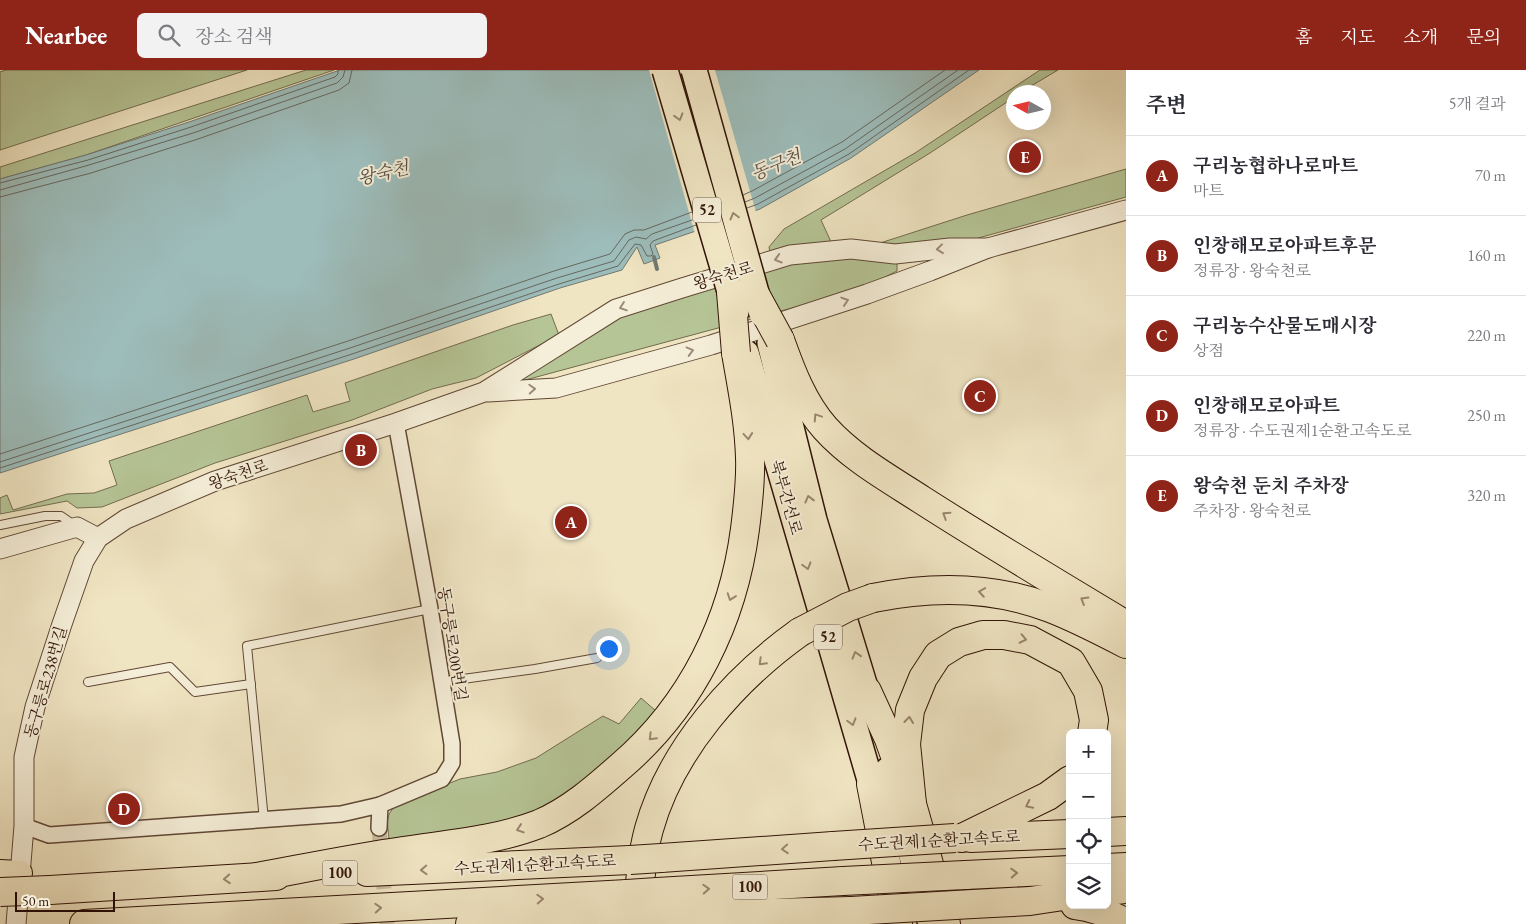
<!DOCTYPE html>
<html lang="ko">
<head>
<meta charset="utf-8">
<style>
	:root { --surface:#fff; --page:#f2f2f3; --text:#2b2b33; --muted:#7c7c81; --line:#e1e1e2; --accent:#8f2418 }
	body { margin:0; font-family:"EB Garamond","Noto Serif KR",serif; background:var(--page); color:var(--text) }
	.controls { position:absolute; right:15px; bottom:15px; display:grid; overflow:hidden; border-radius:8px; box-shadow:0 5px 20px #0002 }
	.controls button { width:45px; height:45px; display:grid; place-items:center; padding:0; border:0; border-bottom:1px solid var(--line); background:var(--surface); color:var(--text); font:25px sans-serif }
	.compass { position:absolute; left:1006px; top:15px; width:45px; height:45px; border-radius:50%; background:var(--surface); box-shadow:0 5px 20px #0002; rotate:278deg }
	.scale { position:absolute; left:15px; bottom:12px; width:100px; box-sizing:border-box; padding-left:5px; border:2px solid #301306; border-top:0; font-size:14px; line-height:18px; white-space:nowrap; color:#301306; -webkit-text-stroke:4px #f5eed8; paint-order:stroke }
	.you { position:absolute; left:608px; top:578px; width:18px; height:18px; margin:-12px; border:4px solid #fff; border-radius:50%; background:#1a73e8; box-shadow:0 0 0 8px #1a73e833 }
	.badge { display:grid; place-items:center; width:32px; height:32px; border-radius:50%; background:var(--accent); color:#fff; font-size:16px; font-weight:700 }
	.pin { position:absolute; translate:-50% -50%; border:2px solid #fff; box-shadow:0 1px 5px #0006 }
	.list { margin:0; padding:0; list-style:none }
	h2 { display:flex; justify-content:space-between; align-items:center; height:65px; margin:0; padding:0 20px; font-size:21px }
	h2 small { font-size:16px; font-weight:400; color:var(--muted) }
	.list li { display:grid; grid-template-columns:32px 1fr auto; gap:15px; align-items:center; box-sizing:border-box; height:80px; padding:0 20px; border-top:1px solid var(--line) }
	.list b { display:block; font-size:19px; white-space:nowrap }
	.list p { margin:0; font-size:16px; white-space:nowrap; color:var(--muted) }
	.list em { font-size:16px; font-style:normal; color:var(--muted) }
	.icon { flex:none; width:28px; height:28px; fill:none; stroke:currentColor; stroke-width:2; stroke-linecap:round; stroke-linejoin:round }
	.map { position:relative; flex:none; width:1126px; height:854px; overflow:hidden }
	header { display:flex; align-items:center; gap:30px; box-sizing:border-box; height:70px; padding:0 25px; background:var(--accent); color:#fff }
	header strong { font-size:24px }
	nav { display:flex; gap:28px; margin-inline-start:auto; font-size:18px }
	.search { width:350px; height:45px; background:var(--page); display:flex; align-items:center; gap:12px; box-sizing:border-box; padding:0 18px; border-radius:8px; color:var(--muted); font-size:19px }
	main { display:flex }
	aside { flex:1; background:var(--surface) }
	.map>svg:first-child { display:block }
	.green { fill:#b6c596; stroke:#736c4e }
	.water { fill:#9dbdbb; stroke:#717973 }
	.pier { fill:#f0e5c3 }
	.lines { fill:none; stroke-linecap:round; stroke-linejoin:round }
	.shore { stroke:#666860; stroke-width:1 }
	.stream { stroke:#717973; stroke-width:4 }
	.minor-tunnel { stroke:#cabb9d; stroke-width:15; stroke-dasharray:15 8; stroke-linecap:butt }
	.service-casing { stroke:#604835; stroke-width:10 }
	.minor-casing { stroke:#604835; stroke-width:18 }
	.tertiary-casing { stroke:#604835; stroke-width:21 }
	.primary-casing { stroke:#301306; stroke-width:26 }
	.trunk-casing { stroke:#301306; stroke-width:28 }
	.motorway-casing { stroke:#301306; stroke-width:30 }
	.service { stroke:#f5eed8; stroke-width:8 }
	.minor { stroke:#f5eed8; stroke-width:15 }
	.tertiary { stroke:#f5eed8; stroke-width:19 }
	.primary { stroke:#f0e5c3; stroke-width:24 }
	.trunk { stroke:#f0e5c3; stroke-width:25 }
	.motorway { stroke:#f0e5c3; stroke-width:28 }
	.trunk-bridge-casing { stroke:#301306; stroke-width:28; stroke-linecap:butt }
	.motorway-bridge-casing { stroke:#301306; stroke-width:30; stroke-linecap:butt }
	.trunk-bridge { stroke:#f0e5c3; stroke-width:25 }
	.motorway-bridge { stroke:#f0e5c3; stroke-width:28 }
	.oneway { stroke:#9a866e }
	.oneway2 { stroke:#9c8b7a }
	.labels { text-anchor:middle; stroke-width:4; stroke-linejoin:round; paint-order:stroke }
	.shield { fill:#f5eed8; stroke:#6b5545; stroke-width:1 }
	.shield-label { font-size:15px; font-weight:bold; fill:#301306 }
	.street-label { font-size:16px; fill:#301306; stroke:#f5eed8 }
	.water-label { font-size:18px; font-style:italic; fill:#564e45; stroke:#f5eed8 }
</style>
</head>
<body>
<header>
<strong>Nearbee</strong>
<div class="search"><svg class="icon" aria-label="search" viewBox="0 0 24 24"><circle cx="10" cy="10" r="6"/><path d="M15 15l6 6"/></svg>장소 검색</div>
<nav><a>홈</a><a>지도</a><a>소개</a><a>문의</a></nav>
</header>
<main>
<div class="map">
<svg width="1126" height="854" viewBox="0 0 1126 854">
	<rect width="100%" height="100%" fill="#f0e5c3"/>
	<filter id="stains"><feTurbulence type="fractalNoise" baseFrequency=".004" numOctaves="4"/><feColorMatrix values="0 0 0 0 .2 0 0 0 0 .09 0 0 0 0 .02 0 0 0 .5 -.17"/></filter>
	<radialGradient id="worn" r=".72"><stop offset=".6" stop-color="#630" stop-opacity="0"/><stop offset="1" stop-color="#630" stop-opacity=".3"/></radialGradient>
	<g class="green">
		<path d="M6,0H247L0,80V2Z"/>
		<path d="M306,0H334L86,85L0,109V97Z"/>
		<path d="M1040,0H1058L1021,22H1014L1013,28L930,83L821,150L832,174L771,188L769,177L784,159L915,83Z"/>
		<path d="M1126,99V127L964,172L887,176L877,174L967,145Z"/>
		<path d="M857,185L897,193V201L859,220L518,312L620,244L806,188Z"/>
		<path d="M551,244L559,265L476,308L432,319L352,350L215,393L102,437L77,438L67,431L0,444V428L7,425L13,440L67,424L94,423L117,415L109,391L307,325L313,342L350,331L345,313L513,255Z"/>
		<path d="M641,628L656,641C614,697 552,744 484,760C474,762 463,762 453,763C432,766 411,768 389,770C388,752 383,746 399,733L460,709L497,702L536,688L603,646L619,654Z"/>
	</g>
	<path class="water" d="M340,0H979L851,88L760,139L655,175L660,188L644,194L637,177L622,200L560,218L354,289L0,403V109L86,85L189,52Z"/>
	<path class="pier" d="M649,0H715L756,142L695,164Z"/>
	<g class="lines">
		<g class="shore">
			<path d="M0,113L88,90L191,57L335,7L338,4V0"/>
			<path d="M0,120L89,95L193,63L337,13L343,7L345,0"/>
			<path d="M743,125L752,121L842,72L945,0"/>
			<path d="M0,127L91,103L195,70L339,20L349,13L352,0"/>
			<path d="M745,132L755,128L845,79L958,0"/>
			<path d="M747,138L758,134L849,84L969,0"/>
			<path d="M0,384L348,271L554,201L610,184L625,164L634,160H644L692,142"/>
			<path d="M0,392L350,278L557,208L614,191L629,170L636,167L646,169L652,164L695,149"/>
			<path d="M0,398L352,284L559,214L618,196L635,174L641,175L647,186H651L653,184L650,175L653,171L696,155"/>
		</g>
		<path class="stream" d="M654,187L657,199"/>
		<path class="minor-tunnel" d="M379,758L387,854"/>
		<g class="service-casing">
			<g id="service">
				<path d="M0,455L45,446H61L74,455"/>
				<path d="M88,612L170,597L195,622L251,614"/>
				<path d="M441,612L535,599L597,588"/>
				<path d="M264,750L247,576L430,539"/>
			</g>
		</g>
		<g class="minor-casing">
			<g id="minor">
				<path d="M24,756L49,765L341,744L380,735"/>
				<path d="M379,758L380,735L442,709L452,693V674L430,539L396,353"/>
			</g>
		</g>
		<g class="tertiary-casing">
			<g id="tertiary">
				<path d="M488,322L556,318L711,275L867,224L930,201L988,178L1126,140"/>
				<path d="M0,479L77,457L98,468"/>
				<path d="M16,854L24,756V687L35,637L62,554L84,491L98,468L126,449L215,411L396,353L484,322L616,239L682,218L790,185L851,179L895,184L950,178H988"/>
			</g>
		</g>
		<g class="primary-casing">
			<path id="primary" d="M0,802L20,803"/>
		</g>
		<g class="trunk-casing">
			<g id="trunk">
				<path d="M770,273L814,450L872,640"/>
				<path d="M746,283L877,734"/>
				<path d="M888,700L931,854"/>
			</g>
		</g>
		<g class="motorway-casing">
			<g id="motorway">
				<path d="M780,270C791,301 803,333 825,358C852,388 888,408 922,430C989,473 1058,514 1126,555"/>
				<path d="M873,528C932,516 993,516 1050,538C1076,548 1101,561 1126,574"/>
				<path d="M867,621L889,669L912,734L946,854"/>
				<path d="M871,714L898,854"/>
				<path d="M912,734L906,674L910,640L923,608L938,585L959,572L983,565H1004L1030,570L1071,592L1088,621L1094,650L1092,663"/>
				<path d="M1107,762L1126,761"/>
				<path d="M962,768L1048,726L1070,710"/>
				<path d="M971,768L1070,764"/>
				<path d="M661,788L833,776"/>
				<path d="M1107,798L1126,797"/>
				<path d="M367,802L630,790"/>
				<path d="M965,805L1070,800"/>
				<path d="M257,807C306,798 354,788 403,781C449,774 495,771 539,754C570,741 596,718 621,696C692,635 733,551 745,459C748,435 751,412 750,388C749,352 742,318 736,283"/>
				<path d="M50,820L276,806"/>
				<path d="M1107,821L1126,819"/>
				<path d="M657,822L843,811"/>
				<path d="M973,834L1030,831L1070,825"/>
				<path d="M1075,835C1094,837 1110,844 1126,853"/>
				<path d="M638,846C639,817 641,788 649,759C671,680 734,609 800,562"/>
				<path d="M656,846L851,841"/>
				<path d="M84,854L627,824"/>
				<path d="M470,854L626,847"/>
			</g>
		</g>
		<use href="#service" class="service"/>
		<use href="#minor" class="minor"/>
		<use href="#tertiary" class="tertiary"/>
		<use href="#primary" class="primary"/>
		<use href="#trunk" class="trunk"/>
		<use href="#motorway" class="motorway"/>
		<g class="trunk-bridge-casing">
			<g id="trunk-bridge">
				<path d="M665,0L736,242"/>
				<path d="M694,0L762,244"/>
			</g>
		</g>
		<g class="motorway-bridge-casing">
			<g id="motorway-bridge">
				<path d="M731,222L736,283"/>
				<path d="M756,226L780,270"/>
				<path d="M800,562L848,537L873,528"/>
				<path d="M833,776L955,768"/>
				<path d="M630,790L661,788"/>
				<path d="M843,811L965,805"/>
				<path d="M0,822L50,820"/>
				<path d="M627,824L657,822"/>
				<path d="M851,841L973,834"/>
				<path d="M626,847L656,846"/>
			</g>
		</g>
		<use href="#trunk-bridge" class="trunk-bridge"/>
		<use href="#motorway-bridge" class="motorway-bridge"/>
	</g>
	<defs><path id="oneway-chevron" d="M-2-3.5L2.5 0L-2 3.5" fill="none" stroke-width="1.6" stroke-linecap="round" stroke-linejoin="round" transform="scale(1.25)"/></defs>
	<g class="oneway">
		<use href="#oneway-chevron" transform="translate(679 47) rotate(73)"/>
		<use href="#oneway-chevron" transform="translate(734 146) rotate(-105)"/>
		<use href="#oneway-chevron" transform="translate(817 347) rotate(-124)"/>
		<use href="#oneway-chevron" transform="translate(748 366) rotate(85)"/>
		<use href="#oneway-chevron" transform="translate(809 429) rotate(-104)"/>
		<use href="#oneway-chevron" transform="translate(946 445) rotate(-147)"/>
		<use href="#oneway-chevron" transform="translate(807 496) rotate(74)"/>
		<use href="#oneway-chevron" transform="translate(982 522) rotate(-171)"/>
		<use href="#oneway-chevron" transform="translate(731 527) rotate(109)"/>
		<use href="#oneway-chevron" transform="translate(1084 530) rotate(-149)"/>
		<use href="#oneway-chevron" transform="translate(1023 569) rotate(12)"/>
		<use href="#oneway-chevron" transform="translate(856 585) rotate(-107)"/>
		<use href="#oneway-chevron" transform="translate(762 592) rotate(135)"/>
		<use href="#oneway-chevron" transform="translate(909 650) rotate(-84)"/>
		<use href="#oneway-chevron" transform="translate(852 652) rotate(74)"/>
		<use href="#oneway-chevron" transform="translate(652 667) rotate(135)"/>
		<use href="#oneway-chevron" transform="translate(1029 735) rotate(154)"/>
		<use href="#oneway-chevron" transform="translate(520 759) rotate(162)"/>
		<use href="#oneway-chevron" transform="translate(785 779) rotate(176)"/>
		<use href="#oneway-chevron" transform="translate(424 800) rotate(178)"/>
		<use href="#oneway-chevron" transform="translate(1014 803) rotate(-3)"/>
		<use href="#oneway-chevron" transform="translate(227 809) rotate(176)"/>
		<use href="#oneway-chevron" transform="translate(706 819) rotate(-3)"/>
		<use href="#oneway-chevron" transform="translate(540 829) rotate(-3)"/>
		<use href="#oneway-chevron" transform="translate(378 838) rotate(-3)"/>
	</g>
	<g class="oneway2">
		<use href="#oneway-chevron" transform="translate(940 179) rotate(174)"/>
		<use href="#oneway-chevron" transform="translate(778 189) rotate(163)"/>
		<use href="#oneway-chevron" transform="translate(845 231) rotate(-18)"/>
		<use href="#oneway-chevron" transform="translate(623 237) rotate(161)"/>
		<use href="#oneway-chevron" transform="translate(690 281) rotate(-15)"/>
		<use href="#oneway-chevron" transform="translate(532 319) rotate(-3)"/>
	</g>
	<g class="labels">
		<g class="shield">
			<rect x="693" y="127.5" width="28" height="25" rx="4"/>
			<rect x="814" y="554.5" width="28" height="25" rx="4"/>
			<rect x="322.5" y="790.5" width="35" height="25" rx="4"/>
			<rect x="732.5" y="804.5" width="35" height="25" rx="4"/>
		</g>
		<g class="shield-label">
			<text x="707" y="145">52</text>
			<text x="828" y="572">52</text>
			<text x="340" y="808">100</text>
			<text x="750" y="822">100</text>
		</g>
		<g class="street-label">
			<text transform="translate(723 205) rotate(-17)" y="6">왕숙천로</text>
			<text transform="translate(238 404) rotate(-19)" y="6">왕숙천로</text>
			<text transform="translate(787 427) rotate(74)" y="6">북부간선로</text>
			<text transform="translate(453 574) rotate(81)" y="6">동구릉로200번길</text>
			<text transform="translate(45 612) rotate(-74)" y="6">동구릉로238번길</text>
			<text transform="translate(939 770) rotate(-3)" y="6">수도권제1순환고속도로</text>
			<text transform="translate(535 794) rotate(-3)" y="6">수도권제1순환고속도로</text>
		</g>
		<g class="water-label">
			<text transform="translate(776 95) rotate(-22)" y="6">동구천</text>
			<text transform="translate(383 103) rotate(-13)" y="6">왕숙천</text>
		</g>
	</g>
	<rect width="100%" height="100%" filter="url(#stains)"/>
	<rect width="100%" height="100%" fill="url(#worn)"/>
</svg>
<div class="controls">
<button>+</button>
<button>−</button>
<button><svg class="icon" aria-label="locate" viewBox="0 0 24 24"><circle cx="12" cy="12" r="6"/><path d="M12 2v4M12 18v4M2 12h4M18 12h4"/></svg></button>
<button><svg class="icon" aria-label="layers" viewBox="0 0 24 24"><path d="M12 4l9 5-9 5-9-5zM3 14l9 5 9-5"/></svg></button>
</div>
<svg class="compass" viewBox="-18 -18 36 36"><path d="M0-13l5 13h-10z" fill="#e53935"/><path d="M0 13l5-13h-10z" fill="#7c7c81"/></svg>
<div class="scale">50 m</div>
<div class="you"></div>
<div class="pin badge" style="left:571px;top:452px">A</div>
<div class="pin badge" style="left:361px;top:380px">B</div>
<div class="pin badge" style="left:980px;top:326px">C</div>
<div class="pin badge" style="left:124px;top:739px">D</div>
<div class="pin badge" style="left:1025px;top:87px">E</div>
</div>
<aside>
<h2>주변<small>5개 결과</small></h2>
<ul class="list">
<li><span class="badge">A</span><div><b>구리농협하나로마트</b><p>마트</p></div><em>70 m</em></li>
<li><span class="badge">B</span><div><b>인창해모로아파트후문</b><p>정류장 · 왕숙천로</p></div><em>160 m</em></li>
<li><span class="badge">C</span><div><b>구리농수산물도매시장</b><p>상점</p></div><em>220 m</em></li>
<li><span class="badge">D</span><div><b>인창해모로아파트</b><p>정류장 · 수도권제1순환고속도로</p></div><em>250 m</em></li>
<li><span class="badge">E</span><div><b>왕숙천 둔치 주차장</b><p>주차장 · 왕숙천로</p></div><em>320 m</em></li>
</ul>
</aside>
</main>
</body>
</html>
